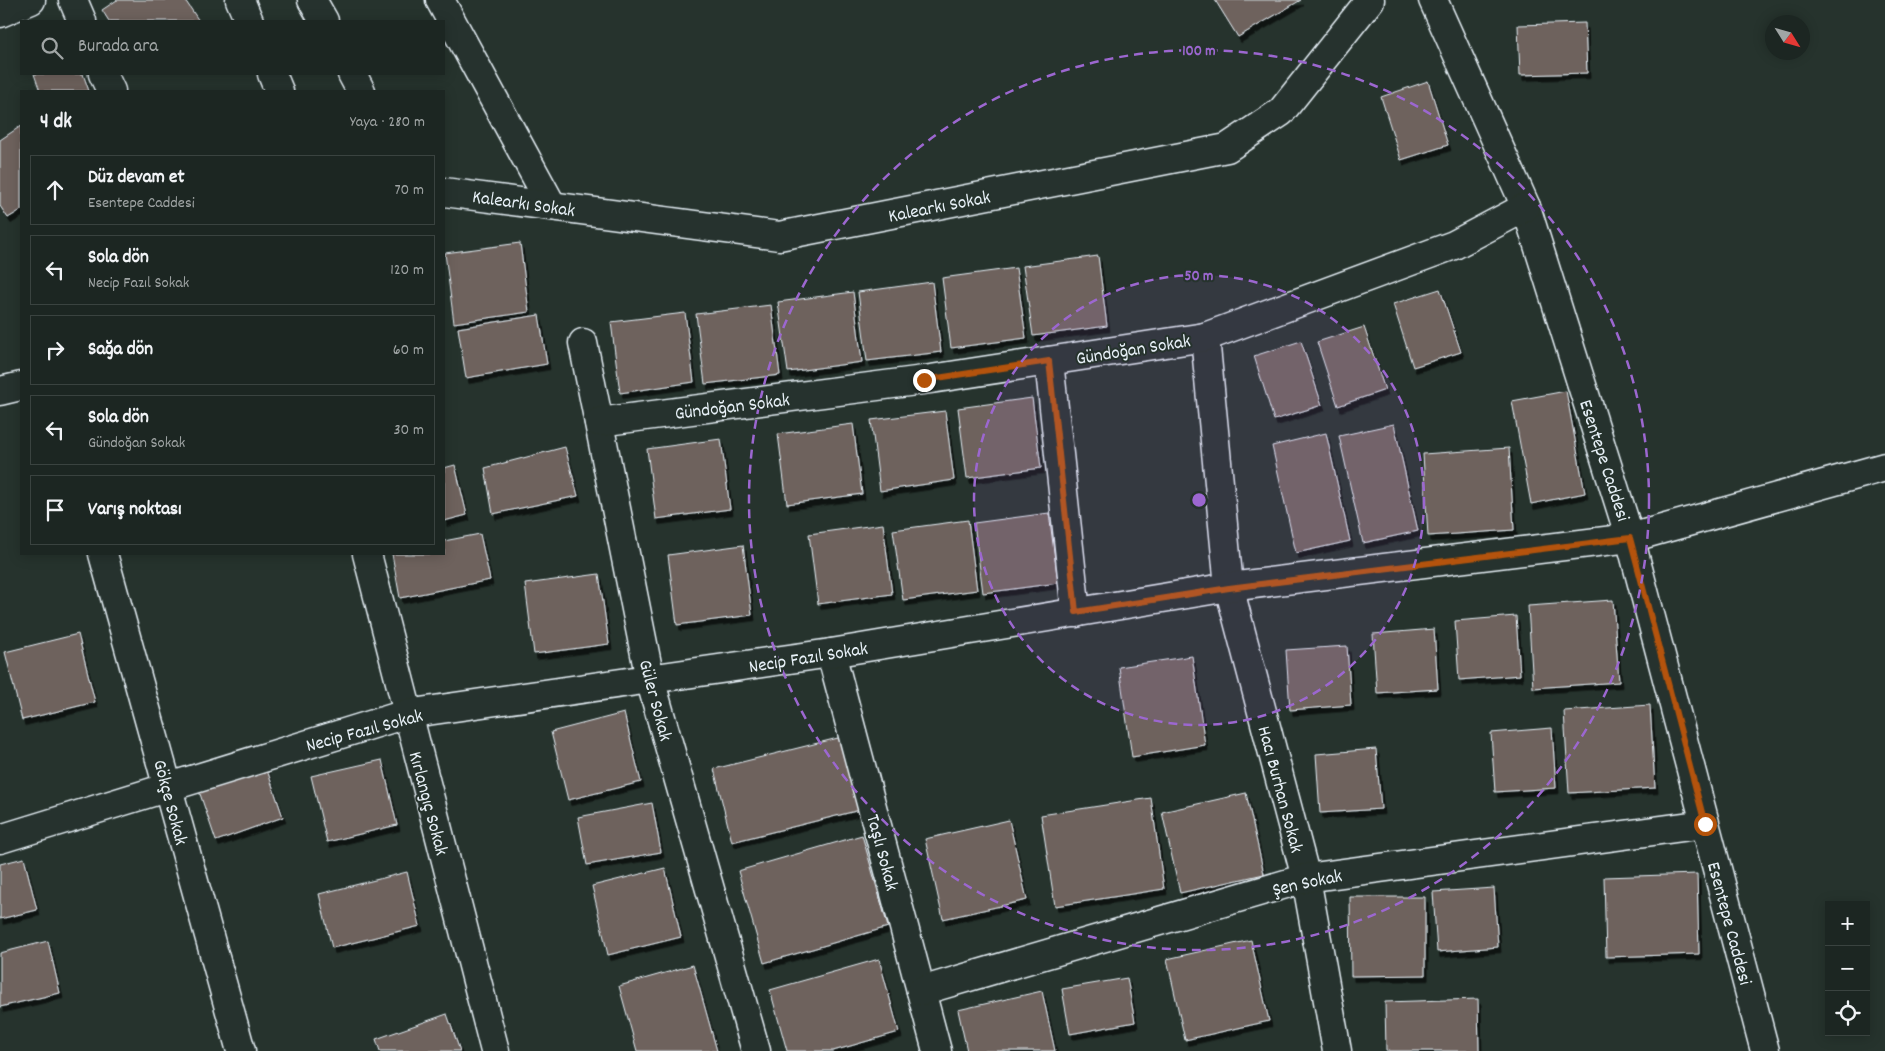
<!DOCTYPE html>
<html lang="tr">
<head>
<meta charset="utf-8">
<style>
	:root { --surface:#1c2622; --page:#29322f; --text:#f1f3f6; --muted:#a0a5a5; --line:#3a4340 }
	body { margin:0; font-family:Dekko,sans-serif; background:var(--page); color:var(--text) }
	.controls { position:absolute; right:15px; bottom:15px; display:grid; overflow:hidden; border-radius:0px; box-shadow:0 2px 12px #0003 }
	.controls button { width:45px; height:45px; display:grid; place-items:center; padding:0; border:0; border-bottom:1px solid var(--line); background:var(--surface); color:var(--text); font:25px sans-serif }
	.compass { position:absolute; left:1765px; top:15px; width:45px; height:45px; border-radius:50%; background:var(--surface); box-shadow:0 2px 12px #0003; rotate:127deg }
	.stop { position:absolute; width:15px; height:15px; margin:-11px; border:4px solid #b45309; border-radius:50%; background:#fff }
	.stop.end { background:#b45309; border-color:#fff; box-shadow:0 1px 5px #0008 }
	.list { margin:0; padding:0; list-style:none }
	h2 { display:flex; justify-content:space-between; align-items:center; height:65px; margin:0; padding:0 20px; font-size:21px }
	h2 small { font-size:16px; font-weight:400; color:var(--muted) }
	.list li { display:grid; grid-template-columns:32px 1fr auto; gap:15px; align-items:center; box-sizing:border-box; height:70px; margin:0 10px 10px; padding:0 10px; border:1px solid var(--line); border-radius:0px }
	.list b { display:block; font-size:19px; white-space:nowrap }
	.list p { margin:0; font-size:16px; white-space:nowrap; color:var(--muted) }
	.list em { font-size:16px; font-style:normal; color:var(--muted) }
	.icon { flex:none; width:28px; height:28px; fill:none; stroke:currentColor; stroke-width:2; stroke-linecap:round; stroke-linejoin:round }
	.map { position:relative; flex:none; width:1885px; height:1051px; overflow:hidden }
	.search { position:absolute; background:var(--surface); box-shadow:0 2px 12px #0003; left:20px; top:20px; width:425px; height:55px; display:flex; align-items:center; gap:12px; box-sizing:border-box; padding:0 18px; border-radius:0px; color:var(--muted); font-size:19px }
	.panel { position:absolute; background:var(--surface); box-shadow:0 2px 12px #0003; left:20px; top:90px; width:425px; height:465px; border-radius:0px }
	.map>svg:first-child { display:block }
	.building { fill:#6e625d; stroke:#e8f1f8; filter:url(#shadow) }
	.lines { fill:none; stroke-linecap:round; stroke-linejoin:round }
	.minor-casing { stroke:#e8f1f8; stroke-width:31 }
	.minor { stroke:#26332d; stroke-width:28 }
	.route { stroke:#b45309; stroke-width:6 }
	.ring { fill:none; stroke:#9c67d0; stroke-width:2.5; stroke-dasharray:9 6 }
	.labels { text-anchor:middle; stroke-width:4; stroke-linejoin:round; paint-order:stroke }
	.street-label { font-size:19px; fill:#e8f1f8; stroke:#26332d }
	.centre { fill:#9c67d0; stroke:#26332d; stroke-width:2.5 }
	.ring-label { font-size:15px; text-anchor:middle; font-weight:bold; fill:#9c67d0; stroke:#26332d; stroke-width:4; stroke-linejoin:round; paint-order:stroke }
</style>
</head>
<body>
<div class="map">
<svg width="1885" height="1051" viewBox="0 0 1885 1051">
	<defs>
		<filter id="shadow"><feDropShadow dx="3" dy="5.5" stdDeviation="0" flood-color="#0009"/></filter>
	</defs>
	<rect width="100%" height="100%" fill="#26332d"/>
	<filter id="ink" filterUnits="userSpaceOnUse"><feTurbulence type="fractalNoise" baseFrequency=".02" numOctaves="2"/><feDisplacementMap in="SourceGraphic" scale="10" xChannelSelector="R" yChannelSelector="G"/><feConvolveMatrix kernelMatrix="1 2 1 2 8 2 1 2 1" color-interpolation-filters="sRGB"/></filter>
	<g filter="url(#ink)">
		<g class="building">
			<path d="M117,0H185L199,21H109L102,10Z"/>
			<path d="M1215,0H1301L1238,37Z"/>
			<path d="M1585,23L1587,73L1520,75L1518,25Z"/>
			<path d="M34,74H83L89,91H40Z"/>
			<path d="M1428,81L1448,145L1401,160L1381,97Z"/>
			<path d="M21,126V210L8,218L0,206V140Z"/>
			<path d="M520,243L529,312L454,323L445,253Z"/>
			<path d="M1098,256L1107,326L1033,336L1023,266Z"/>
			<path d="M1016,268L1026,338L951,348L942,278Z"/>
			<path d="M932,282L941,352L867,361L858,292Z"/>
			<path d="M1440,289L1461,352L1413,367L1393,304Z"/>
			<path d="M853,292L862,362L788,372L778,302Z"/>
			<path d="M771,305L780,375L705,384L696,314Z"/>
			<path d="M685,313L694,382L620,393L611,322Z"/>
			<path d="M539,315L547,364L466,378L458,328Z"/>
			<path d="M1364,327L1385,390L1338,406L1317,342Z"/>
			<path d="M1301,341L1322,405L1274,420L1254,356Z"/>
			<path d="M1566,391L1585,493L1531,504L1512,401Z"/>
			<path d="M1032,398L1041,468L967,478L958,408Z"/>
			<path d="M945,411L954,480L880,491L871,420Z"/>
			<path d="M853,424L862,494L787,504L778,434Z"/>
			<path d="M1394,424L1418,531L1363,543L1339,436Z"/>
			<path d="M1326,433L1350,541L1296,553L1272,446Z"/>
			<path d="M721,439L730,509L656,519L647,449Z"/>
			<path d="M565,447L578,496L493,514L485,468Z"/>
			<path d="M1509,448L1514,530L1428,536L1423,454Z"/>
			<path d="M455,465L467,515L444,521V468Z"/>
			<path d="M1049,513L1058,583L983,593L974,523Z"/>
			<path d="M968,520L977,590L903,600L893,530Z"/>
			<path d="M883,524L892,594L818,604L809,534Z"/>
			<path d="M480,534L490,580L400,598L392,554H444V541Z"/>
			<path d="M743,545L752,615L677,625L668,555Z"/>
			<path d="M599,574L609,644L534,654L525,584Z"/>
			<path d="M1613,600L1619,682L1533,688L1528,606Z"/>
			<path d="M1516,616L1520,675L1459,680L1455,621Z"/>
			<path d="M1434,629L1438,689L1377,693L1373,634Z"/>
			<path d="M78,634L95,702L22,720L5,652Z"/>
			<path d="M1347,646L1351,705L1290,710L1286,650Z"/>
			<path d="M1192,656L1205,745L1132,757L1119,667Z"/>
			<path d="M1650,705L1655,788L1569,793L1564,711Z"/>
			<path d="M624,713L641,782L568,800L551,732Z"/>
			<path d="M1552,728L1556,788L1495,792L1491,733Z"/>
			<path d="M842,737L860,810L732,842L714,769Z"/>
			<path d="M1376,749L1381,809L1320,813L1316,754Z"/>
			<path d="M382,760L397,825L327,842L311,776Z"/>
			<path d="M265,764L283,817L216,841L198,788Z"/>
			<path d="M1246,793L1264,874L1180,893L1162,812Z"/>
			<path d="M1151,798L1164,889L1055,906L1041,815Z"/>
			<path d="M652,803L661,852L587,865L578,817Z"/>
			<path d="M1009,820L1027,900L943,919L925,839Z"/>
			<path d="M862,835L888,927L764,963L738,871Z"/>
			<path d="M24,858L37,910L0,919V864Z"/>
			<path d="M665,868L681,937L608,955L592,886Z"/>
			<path d="M407,872L420,926L332,948L319,894Z"/>
			<path d="M1697,874L1699,954L1606,957L1604,877Z"/>
			<path d="M1494,888L1498,947L1437,952L1433,892Z"/>
			<path d="M1350,897H1425V975L1351,976Z"/>
			<path d="M1251,940L1269,1021L1185,1040L1167,959Z"/>
			<path d="M48,941L60,993L0,1007V953Z"/>
			<path d="M879,959L899,1032L833,1051H787L770,990Z"/>
			<path d="M693,965L717,1051H637L619,986Z"/>
			<path d="M1127,978L1135,1022L1070,1034L1062,989Z"/>
			<path d="M1042,991L1055,1051H967L958,1010Z"/>
			<path d="M1478,999L1479,1051H1386L1385,1002Z"/>
			<path d="M447,1014L460,1051H380L376,1039Z"/>
		</g>
		<g class="lines">
			<g class="minor-casing">
				<g id="minor">
					<path d="M73,0L82,21"/>
					<path d="M240,0L249,21"/>
					<path d="M312,0L324,21"/>
					<path d="M440,0L552,206"/>
					<path d="M1433,0L1526,207L1630,538L1765,1051"/>
					<path d="M0,13L31,0"/>
					<path d="M103,74L111,91"/>
					<path d="M272,74L279,91"/>
					<path d="M352,74L361,91"/>
					<path d="M444,192L779,236L1227,148L1281,112L1370,0"/>
					<path d="M1205,337L1229,587L1306,878L1337,1051"/>
					<path d="M583,343L650,679L756,1051"/>
					<path d="M1049,361L1076,613"/>
					<path d="M0,391L21,386"/>
					<path d="M599,422L924,380L1205,337L1454,245L1526,207"/>
					<path d="M103,554L241,1051"/>
					<path d="M367,554L495,1051"/>
					<path d="M831,653L937,1051"/>
					<path d="M0,839L406,714L831,653L1229,587L1630,538L1885,467"/>
					<path d="M921,991L1306,878L1705,824"/>
				</g>
			</g>
			<use href="#minor" class="minor"/>
		</g>
	</g>
	<g class="lines" filter="url(#ink)">
		<path class="route" d="M924,380L1049,361L1076,612L1229,588L1630,538L1705,824"/>
	</g>
	<circle cx="1199" cy="500" r="225" fill="#9c67d0" fill-opacity=".12"/>
	<g class="ring">
		<circle cx="1199" cy="500" r="225"/>
		<circle cx="1199" cy="500" r="450"/>
	</g>
	<g class="labels">
		<g class="street-label">
			<text transform="translate(524 202) rotate(8)" y="7">Kalearkı Sokak</text>
			<text transform="translate(939 205) rotate(-11)" y="7">Kalearkı Sokak</text>
			<text transform="translate(1133 348) rotate(-9)" y="7">Gündoğan Sokak</text>
			<text transform="translate(732 405) rotate(-7)" y="7">Gündoğan Sokak</text>
			<text transform="translate(1606 460) rotate(72)" y="7">Esentepe Caddesi</text>
			<text transform="translate(808 656) rotate(-9)" y="7">Necip Fazıl Sokak</text>
			<text transform="translate(657 700) rotate(75)" y="7">Güler Sokak</text>
			<text transform="translate(364 729) rotate(-15)" y="7">Necip Fazıl Sokak</text>
			<text transform="translate(1282 789) rotate(75)" y="7">Hacı Burhan Sokak</text>
			<text transform="translate(172 802) rotate(75)" y="7">Gökçe Sokak</text>
			<text transform="translate(430 803) rotate(75)" y="7">Kırlangıç Sokak</text>
			<text transform="translate(884 852) rotate(75)" y="7">Taşlı Sokak</text>
			<text transform="translate(1307 881) rotate(-12)" y="7">Şen Sokak</text>
			<text transform="translate(1731 923) rotate(75)" y="7">Esentepe Caddesi</text>
		</g>
	</g>
	<circle cx="1199" cy="500" r="8" class="centre"/>
	<g class="ring-label">
		<text x="1199" y="55">100 m</text>
		<text x="1199" y="280">50 m</text>
	</g>
</svg>
<div class="controls">
<button>+</button>
<button>−</button>
<button><svg class="icon" aria-label="locate" viewBox="0 0 24 24"><circle cx="12" cy="12" r="6"/><path d="M12 2v4M12 18v4M2 12h4M18 12h4"/></svg></button>
</div>
<svg class="compass" viewBox="-18 -18 36 36"><path d="M0-13l5 13h-10z" fill="#e53935"/><path d="M0 13l5-13h-10z" fill="#a0a5a5"/></svg>
<div class="stop" style="left:1705px;top:824px"></div>
<div class="stop end" style="left:924px;top:380px"></div>
<div class="search"><svg class="icon" aria-label="search" viewBox="0 0 24 24"><circle cx="10" cy="10" r="6"/><path d="M15 15l6 6"/></svg>Burada ara</div>
<section class="panel">
<h2>4 dk<small>Yaya · 280 m</small></h2>
<ul class="list">
<li><svg class="icon" aria-label="ahead" viewBox="0 0 24 24"><path d="M12 20V5M6 11l6-6 6 6"/></svg><div><b>Düz devam et</b><p>Esentepe Caddesi</p></div><em>70 m</em></li>
<li><svg class="icon" aria-label="left" viewBox="0 0 24 24"><path d="M17 20v-9H6M10 6l-5 5 5 5"/></svg><div><b>Sola dön</b><p>Necip Fazıl Sokak</p></div><em>120 m</em></li>
<li><svg class="icon" aria-label="right" viewBox="0 0 24 24"><path d="M7 20v-9h11M14 6l5 5-5 5"/></svg><div><b>Sağa dön</b></div><em>60 m</em></li>
<li><svg class="icon" aria-label="left" viewBox="0 0 24 24"><path d="M17 20v-9H6M10 6l-5 5 5 5"/></svg><div><b>Sola dön</b><p>Gündoğan Sokak</p></div><em>30 m</em></li>
<li><svg class="icon" aria-label="arrive" viewBox="0 0 24 24"><path d="M6 21V4h12l-3 4 3 4H6"/></svg><div><b>Varış noktası</b></div></li>
</ul>
</section>
</div>
</body>
</html>
